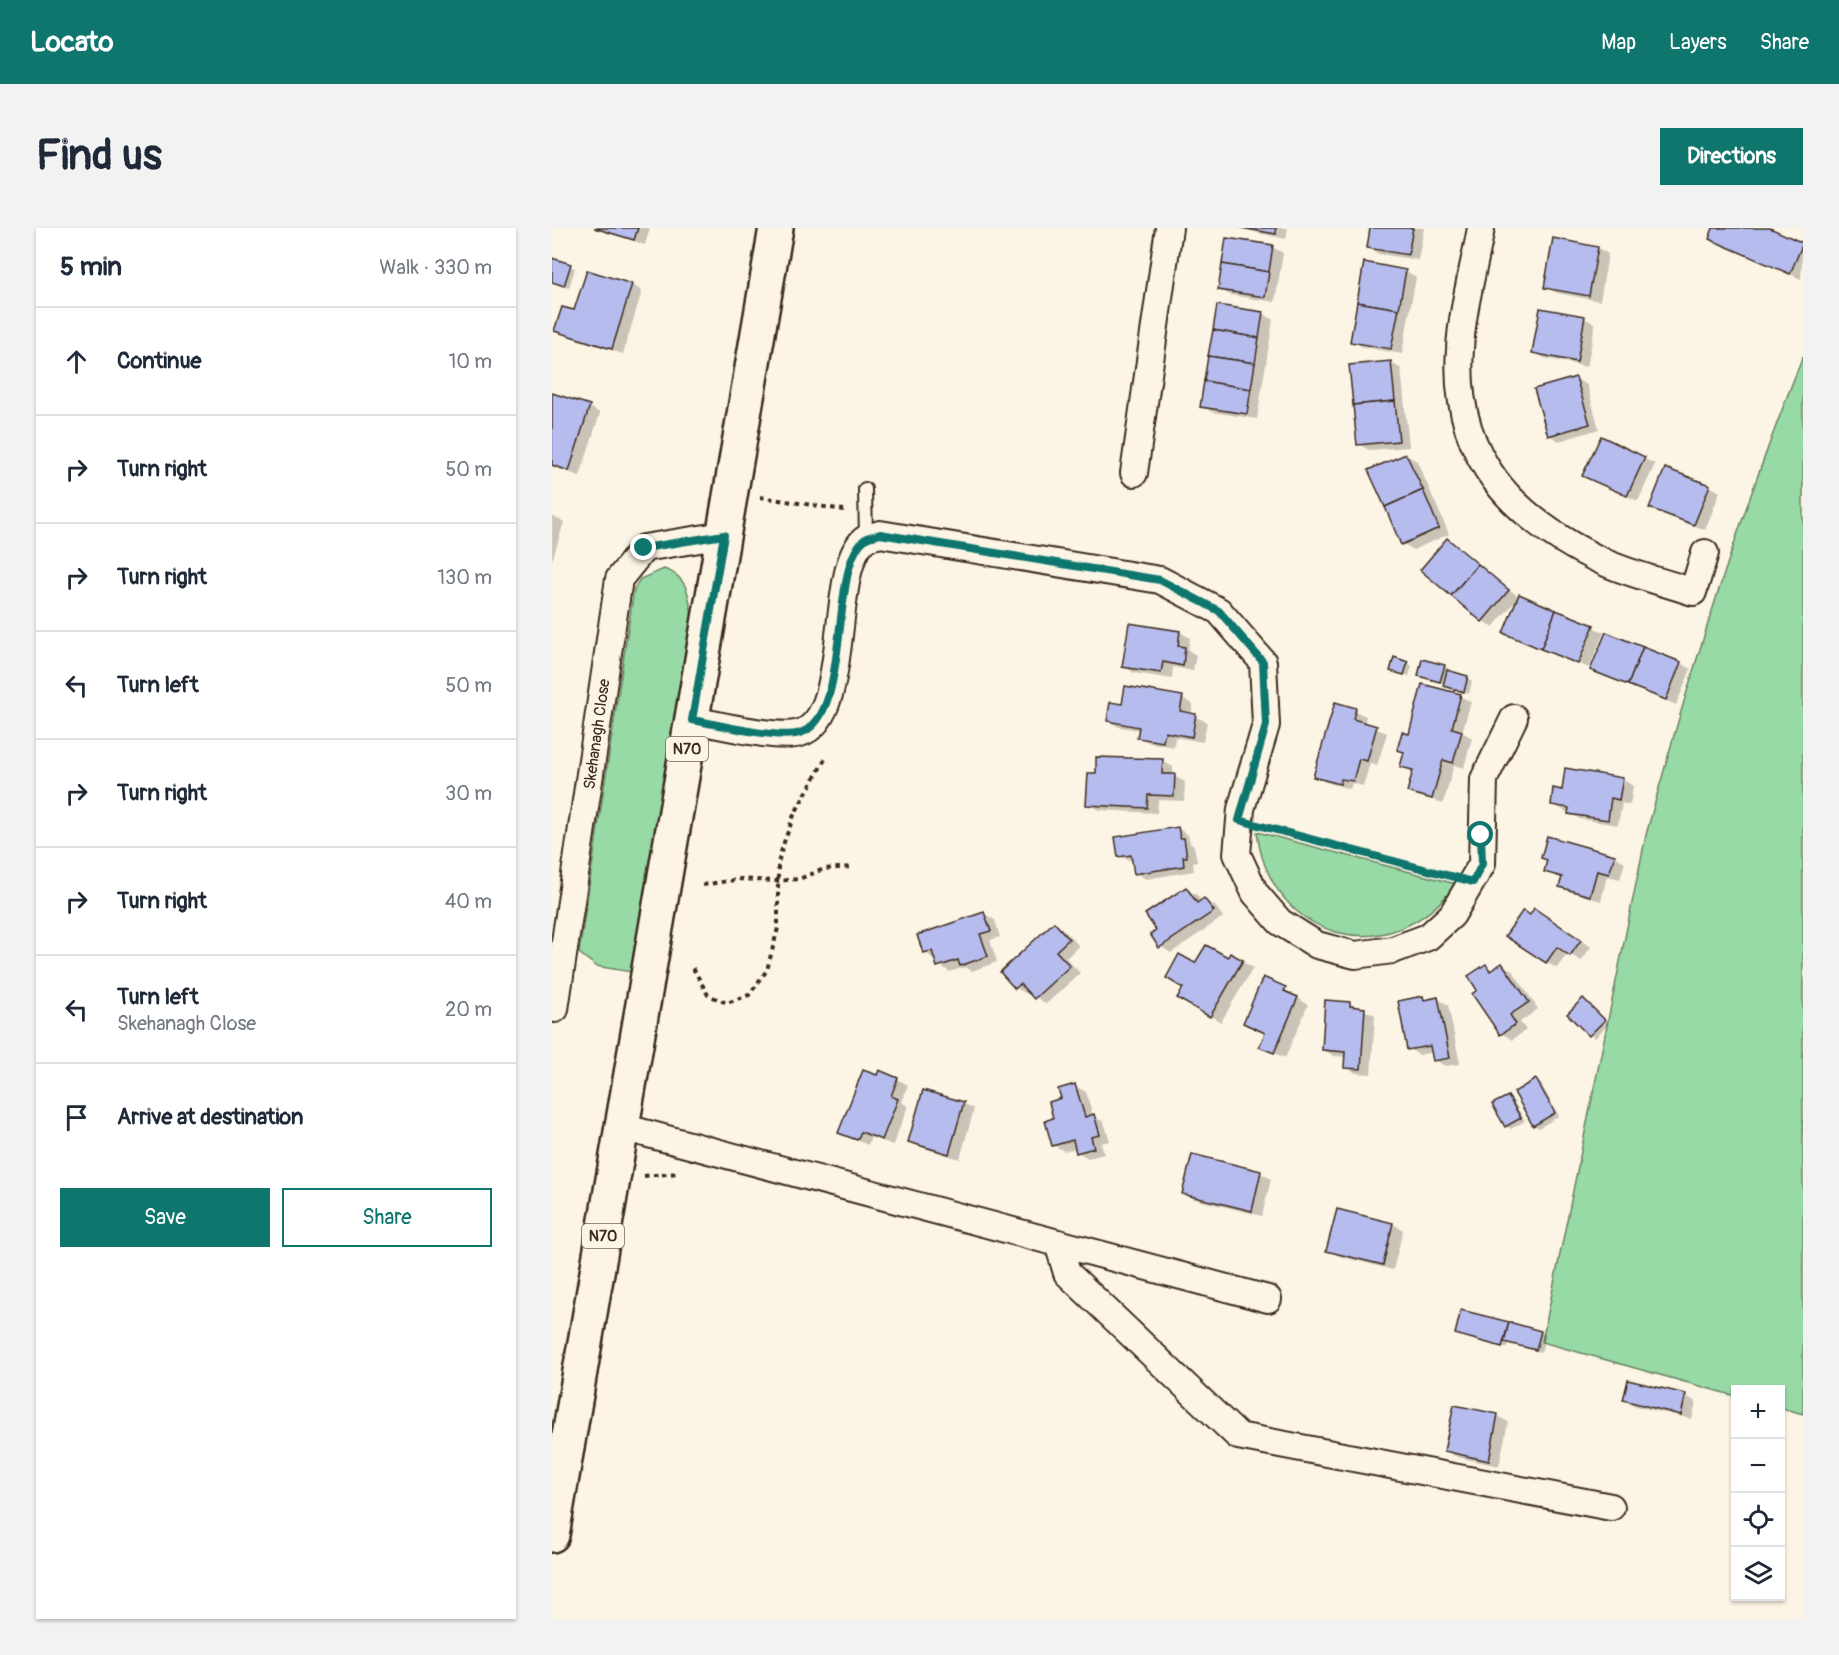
<!DOCTYPE html>
<html lang="en">
<head>
<meta charset="utf-8">
<style>
	:root { --surface:#fff; --page:#f2f2f3; --text:#1f2937; --muted:#747a83; --line:#e0e1e3; --accent:#0f766e }
	body { margin:0; font-family:Pangolin,sans-serif; background:var(--page); color:var(--text) }
	.controls { position:absolute; right:18px; bottom:18px; display:grid; overflow:hidden; border-radius:0px; box-shadow:0 2px 4px #0004 }
	.controls button { width:54px; height:54px; display:grid; place-items:center; padding:0; border:0; border-bottom:2px solid var(--line); background:var(--surface); color:var(--text); font:30px sans-serif }
	.stop { position:absolute; width:18px; height:18px; margin:-14px; border:4px solid #0f766e; border-radius:50%; background:#fff }
	.stop.end { background:#0f766e; border-color:#fff; box-shadow:0 2px 6px #0008 }
	.list { margin:0; padding:0; list-style:none }
	h2 { display:flex; justify-content:space-between; align-items:center; height:78px; margin:0; padding:0 24px; font-size:26px }
	h2 small { font-size:20px; font-weight:400; color:var(--muted) }
	.list li { display:grid; grid-template-columns:39px 1fr auto; gap:18px; align-items:center; box-sizing:border-box; height:108px; padding:0 24px; border-top:2px solid var(--line) }
	.list b { display:block; font-size:22px; white-space:nowrap }
	.list p { margin:0; font-size:20px; white-space:nowrap; color:var(--muted) }
	.list em { font-size:20px; font-style:normal; color:var(--muted) }
	.actions { display:flex; gap:12px; padding:18px 24px }
	.actions a { flex:1; padding:14px 0; border:2px solid var(--accent); border-radius:0px; text-align:center; font-size:21px; color:var(--accent) }
	.actions .main { background:var(--accent); color:#fff }
	.icon { flex:none; width:33px; height:33px; fill:none; stroke:currentColor; stroke-width:2; stroke-linecap:round; stroke-linejoin:round }
	.map { position:relative; flex:none; width:1251px; height:1391px; overflow:hidden; border-radius:0px }
	header { display:flex; align-items:center; gap:36px; box-sizing:border-box; height:84px; padding:0 30px; background:var(--accent); color:#fff }
	header strong { font-size:28px }
	nav { display:flex; gap:33px; margin-inline-start:auto; font-size:21px }
	.intro { display:flex; align-items:center; justify-content:space-between; box-sizing:border-box; height:144px; padding:0 36px }
	h1 { margin:0; font-size:42px }
	.button { padding:15px 27px; border-radius:0px; background:var(--accent); color:#fff; font-size:21px; font-weight:700 }
	main { display:flex; gap:36px; padding:0 36px }
	aside { flex:1; background:var(--surface); border-radius:0px; box-shadow:0 2px 4px #0004 }
	.map>svg:first-child { display:block }
	.green { fill:#97daa6; stroke:#698262; stroke-width:1.5 }
	.shadow { fill:#0003 }
	.building { fill:#b7bcee; stroke:#3b2a1e; stroke-width:1.5 }
	.lines { fill:none; stroke-linecap:round; stroke-linejoin:round }
	.service-casing { stroke:#3b2a1e; stroke-width:16 }
	.minor-casing { stroke:#3b2a1e; stroke-width:30 }
	.primary-casing { stroke:#3b2a1e; stroke-width:38 }
	.path { stroke:#3b2a1e; stroke-width:4; stroke-dasharray:4.5 4.5; stroke-linecap:butt }
	.service { stroke:#fcf5e5; stroke-width:12 }
	.minor { stroke:#fcf5e5; stroke-width:26 }
	.primary { stroke:#fcf5e5; stroke-width:33 }
	.route { stroke:#0f766e; stroke-width:8 }
	.labels { text-anchor:middle; stroke-width:4.5; stroke-linejoin:round; paint-order:stroke }
	.shield { fill:#fcf5e5; stroke:#75675a; stroke-width:1.5 }
	.shield-label { font-size:15px; font-weight:bold; fill:#3b2a1e }
	.street-label { font-size:16px; fill:#3b2a1e; stroke:#fcf5e5 }
</style>
</head>
<body>
<header>
<strong>Locato</strong>
<nav><a>Map</a><a>Layers</a><a>Share</a></nav>
</header>
<div class="intro"><h1>Find us</h1><a class="button">Directions</a></div>
<main>
<aside>
<h2>5 min<small>Walk · 330 m</small></h2>
<ul class="list">
<li><svg class="icon" aria-label="ahead" viewBox="0 0 24 24"><path d="M12 20V5M6 11l6-6 6 6"/></svg><div><b>Continue</b></div><em>10 m</em></li>
<li><svg class="icon" aria-label="right" viewBox="0 0 24 24"><path d="M7 20v-9h11M14 6l5 5-5 5"/></svg><div><b>Turn right</b></div><em>50 m</em></li>
<li><svg class="icon" aria-label="right" viewBox="0 0 24 24"><path d="M7 20v-9h11M14 6l5 5-5 5"/></svg><div><b>Turn right</b></div><em>130 m</em></li>
<li><svg class="icon" aria-label="left" viewBox="0 0 24 24"><path d="M17 20v-9H6M10 6l-5 5 5 5"/></svg><div><b>Turn left</b></div><em>50 m</em></li>
<li><svg class="icon" aria-label="right" viewBox="0 0 24 24"><path d="M7 20v-9h11M14 6l5 5-5 5"/></svg><div><b>Turn right</b></div><em>30 m</em></li>
<li><svg class="icon" aria-label="right" viewBox="0 0 24 24"><path d="M7 20v-9h11M14 6l5 5-5 5"/></svg><div><b>Turn right</b></div><em>40 m</em></li>
<li><svg class="icon" aria-label="left" viewBox="0 0 24 24"><path d="M17 20v-9H6M10 6l-5 5 5 5"/></svg><div><b>Turn left</b><p>Skehanagh Close</p></div><em>20 m</em></li>
<li><svg class="icon" aria-label="arrive" viewBox="0 0 24 24"><path d="M6 21V4h12l-3 4 3 4H6"/></svg><div><b>Arrive at destination</b></div></li>
</ul>
<div class="actions"><a class="main">Save</a><a>Share</a></div>
</aside>
<div class="map">
<svg width="1251" height="1391" viewBox="0 0 1251 1391">
	<rect width="100%" height="100%" fill="#fcf5e5"/>
	<filter id="ink" filterUnits="userSpaceOnUse"><feTurbulence type="fractalNoise" baseFrequency=".0167" numOctaves="2"/><feDisplacementMap in="SourceGraphic" scale="12" xChannelSelector="R" yChannelSelector="G"/><feConvolveMatrix kernelMatrix="1 2 1 2 8 2 1 2 1" color-interpolation-filters="sRGB"/></filter>
	<g filter="url(#ink)">
		<g class="green">
			<path d="M1251,128V1186L1229,1180L1228,1162H1184L1183,1168L990,1114L1094,607C1138,445 1189,283 1251,128Z"/>
			<path d="M112,341C135,348 137,366 140,388L79,744L44,738L27,725L82,361L88,351Z"/>
			<path d="M705,604L904,656C839,745 718,713 705,604Z"/>
		</g>
		<g class="shadow">
			<path d="M45,0H98L93,17Z"/>
			<path d="M684,0H736L734,11Z"/>
			<path d="M820,0H872L866,32L827,26L816,20Z"/>
			<path d="M1163,0H1214L1251,16L1249,51L1169,16Z"/>
			<path d="M1002,12L1046,20L1056,26L1048,73L1005,65L994,59Z"/>
			<path d="M720,19L731,25L723,74L678,67L667,61Z"/>
			<path d="M0,32L23,40L17,60L0,54Z"/>
			<path d="M853,43L864,49L850,126L811,119L800,113Z"/>
			<path d="M36,44L80,57L90,63L71,126L15,108L4,102L23,84Z"/>
			<path d="M666,78L711,85L721,92L705,191L660,184L650,178Z"/>
			<path d="M1032,90L1043,96L1035,139L992,130L982,124Z"/>
			<path d="M838,134L849,141L857,219L817,222L806,216Z"/>
			<path d="M1024,151L1035,157L1047,201L1007,213L997,207Z"/>
			<path d="M0,169L37,179L48,185L28,248L0,239Z"/>
			<path d="M1049,210L1103,236L1086,273L1042,253Z"/>
			<path d="M854,227L865,233L897,306L861,322L850,315Z"/>
			<path d="M1157,258L1168,264L1153,302L1099,279Z"/>
			<path d="M0,288L12,294L0,333Z"/>
			<path d="M895,312L967,369L1052,404L1037,440L953,405L967,369L941,399L931,393Z"/>
			<path d="M628,404L638,410L636,422L644,427L641,443L621,439L620,451L582,445L572,438Z"/>
			<path d="M855,435L860,438L857,448L845,445Z"/>
			<path d="M1128,435L1139,441L1124,477L1040,441Z"/>
			<path d="M892,438L897,441L896,444L920,453L917,466L868,447Z"/>
			<path d="M908,468L919,474L910,504L920,510L912,540L902,537L891,576L857,563L862,545L850,538L853,525L847,522Z"/>
			<path d="M630,470L641,476L639,487L655,494L651,514L623,509L622,519L598,515L587,509L588,502L567,499L556,493L571,478Z"/>
			<path d="M784,475L814,488L812,496L835,505L825,538L818,535L811,558L800,555L798,561L773,554L762,548Z"/>
			<path d="M610,533L621,539V548L633,554L632,573L606,572L605,585L547,582L536,576Z"/>
			<path d="M1015,542L1071,552L1081,558L1078,577L1070,575L1066,597L1028,591L1000,576L1011,563Z"/>
			<path d="M626,600L636,607L638,615L642,618L645,634L641,635L642,643L594,651L584,645L582,634L567,628Z"/>
			<path d="M1062,628L1073,634L1068,651L1055,648L1049,673L1019,664L1008,658L1011,651L994,643L996,633L991,630Z"/>
			<path d="M634,661L645,667L649,674L652,672L663,678L671,689L619,725L608,718L606,702Z"/>
			<path d="M432,686L443,692L448,709L438,712L445,734L420,743L413,739L397,744L373,724Z"/>
			<path d="M978,688H993L1039,719L1029,733L1016,725L1005,740L994,734Z"/>
			<path d="M502,696L512,702L527,718L514,730L528,745L494,776L477,764L475,766L464,760Z"/>
			<path d="M679,727L701,740L669,794L627,770L649,740L676,732Z"/>
			<path d="M950,737L961,743L986,781L968,794L974,802L960,812L949,805L927,762L934,738L942,742Z"/>
			<path d="M733,761L756,777L733,830L708,818L714,805L704,801Z"/>
			<path d="M870,769L876,773L886,771L896,777L908,836L893,838L883,832L881,824L867,827L857,821Z"/>
			<path d="M1031,772L1057,795L1043,810L1017,786Z"/>
			<path d="M798,776L823,787L819,846L804,845L794,839L795,829L782,828L772,822Z"/>
			<path d="M326,849L345,851L356,857L349,874L356,878L341,917L319,909L316,917L287,904Z"/>
			<path d="M984,853L989,856L1007,888L987,900L982,897Z"/>
			<path d="M523,858L534,864L541,888L552,894L558,913L549,915L552,926L536,930L526,924L524,920L512,923L501,917L503,891L511,871Z"/>
			<path d="M956,869L961,872L973,893L959,901L954,898Z"/>
			<path d="M411,875L422,881L408,931L368,919L358,913Z"/>
			<path d="M641,928L709,945L719,951L710,988L642,971L632,965Z"/>
			<path d="M841,996L851,1002L841,1042L787,1028L776,1022Z"/>
			<path d="M910,1084L989,1104L994,1107L989,1124L956,1116L955,1120L910,1108L905,1106Z"/>
			<path d="M1134,1168L1144,1174L1140,1191L1083,1178L1072,1172Z"/>
			<path d="M903,1179L946,1188L956,1194L947,1238L905,1229L894,1223Z"/>
		</g>
		<g class="building">
			<path d="M42,0H86L82,12Z"/>
			<path d="M690,0H724V6Z"/>
			<path d="M818,0H861L856,27L815,20Z"/>
			<path d="M1161,0H1218L1251,15L1238,46L1157,11Z"/>
			<path d="M674,10L721,17L717,44L670,36Z"/>
			<path d="M1001,10L1046,19L1037,68L992,60Z"/>
			<path d="M0,30L19,36L12,58L0,54Z"/>
			<path d="M812,34L854,42L847,81L805,74Z"/>
			<path d="M670,36L717,44L713,69L666,62Z"/>
			<path d="M35,42L80,56L60,121L2,103L10,79L22,82Z"/>
			<path d="M805,74L847,81L839,121L798,114Z"/>
			<path d="M665,77L711,84L707,110L661,102Z"/>
			<path d="M988,80L1033,88L1025,134L980,125Z"/>
			<path d="M661,102L707,110L703,135L656,128Z"/>
			<path d="M656,128L703,135L699,161L652,153Z"/>
			<path d="M839,133L843,173L801,177L797,137Z"/>
			<path d="M1024,149L1038,196L996,208L982,161Z"/>
			<path d="M652,153L699,161L695,186L648,179Z"/>
			<path d="M0,165L38,177L17,243L0,237Z"/>
			<path d="M843,173L847,213L805,217L801,177Z"/>
			<path d="M1049,208L1093,229L1075,268L1030,248Z"/>
			<path d="M854,226L871,262L833,279L816,242Z"/>
			<path d="M1113,240L1158,257L1142,297L1097,280Z"/>
			<path d="M871,262L887,300L849,317L833,279Z"/>
			<path d="M895,310L926,336L899,368L868,342Z"/>
			<path d="M926,336L957,362L930,394L899,368Z"/>
			<path d="M967,366L1004,382L989,421L951,405Z"/>
			<path d="M1004,382L1042,397L1026,436L989,421Z"/>
			<path d="M577,395L628,403L626,418L633,419L631,438L611,434L609,445L570,439Z"/>
			<path d="M1054,404L1091,419L1076,457L1038,442Z"/>
			<path d="M1091,419L1129,434L1114,472L1076,457Z"/>
			<path d="M842,429L856,434L852,447L838,443Z"/>
			<path d="M870,431L893,437L888,454L866,448Z"/>
			<path d="M895,442L916,448L912,464L891,458Z"/>
			<path d="M870,456L909,466L900,500L910,503L901,535L891,532L880,571L855,564L861,542L848,539L852,524L845,522L850,504L857,506Z"/>
			<path d="M573,458L631,468L628,483L644,486L640,509L613,504L611,514L585,510L587,499L555,493L558,474L570,476Z"/>
			<path d="M783,474L804,480L801,491L825,498L815,533L807,531L801,553L789,551L788,556L761,549Z"/>
			<path d="M544,529L611,531L610,546H623L622,568L596,567L595,580L534,577L536,545H544Z"/>
			<path d="M1013,540L1071,550L1067,572L1059,570L1056,592L1016,586L1017,580L999,577L1001,560L1010,562Z"/>
			<path d="M626,599L628,610H632L635,629H631L632,638L582,646L579,627L566,629L563,609Z"/>
			<path d="M995,608L1063,627L1057,646L1045,643L1038,668L1007,659L1010,649L992,644L995,632L989,630Z"/>
			<path d="M634,659L645,675L652,670L662,683L607,720L598,706L604,702L593,686Z"/>
			<path d="M982,680L1029,712L1018,728L1005,719L994,735L953,708L971,682L978,687Z"/>
			<path d="M432,684L439,703L428,706L436,728L408,738L406,732L385,739L380,723L371,725L365,707Z"/>
			<path d="M502,694L517,711L504,723L518,738L482,771L468,756L463,761L448,744Z"/>
			<path d="M654,717L676,729L678,725L691,732L658,789L625,770L631,760L614,750L627,726L643,735Z"/>
			<path d="M950,735L977,774L958,787L964,796L948,807L920,766L925,762L916,748L934,736L938,743Z"/>
			<path d="M711,749L734,759L732,763L746,769L722,825L707,819L713,805L691,795Z"/>
			<path d="M871,768L872,772L886,769L898,830L881,833L878,818L855,822L846,773Z"/>
			<path d="M1031,770L1053,792L1037,808L1015,786Z"/>
			<path d="M773,772L798,774V778L813,780L809,841L792,840L793,824L770,822Z"/>
			<path d="M311,842L325,847L327,842L346,850L339,868L346,871L330,912L309,904L305,912L286,905Z"/>
			<path d="M984,851L1003,885L981,898L962,864Z"/>
			<path d="M523,856L533,889L542,886L548,907L539,909L542,920L524,925L521,912L500,918L493,893L501,890L497,874L509,870L506,861Z"/>
			<path d="M371,862L412,874L397,926L356,914Z"/>
			<path d="M956,868L969,890L953,899L940,876Z"/>
			<path d="M640,926L709,943L700,983L630,966Z"/>
			<path d="M785,981L841,995L831,1037L774,1023Z"/>
			<path d="M909,1082L957,1094L950,1119L903,1106Z"/>
			<path d="M957,1094L989,1103L984,1122L952,1114Z"/>
			<path d="M1076,1152L1134,1166L1129,1187L1071,1172Z"/>
			<path d="M902,1177L946,1186L937,1233L892,1223Z"/>
		</g>
		<g class="lines">
			<g class="service-casing">
				<path id="service" d="M313,261L314,310"/>
			</g>
			<g class="minor-casing">
				<g id="minor">
					<path d="M929,0C922,40 910,81 908,121C900,230 962,292 1054,335C1081,347 1112,354 1141,364L1153,325"/>
					<path d="M582,245L617,0"/>
					<path d="M140,492C165,496 226,512 248,505C302,489 275,333 315,310C318,308 324,308 328,306L608,352L667,383L711,434L714,497L689,581L685,626L703,665L728,694L765,717L803,727L841,722L876,709L900,687L930,636L932,551L962,490"/>
					<path d="M3,781L67,351L92,320L172,307"/>
					<path d="M70,899L716,1071"/>
					<path d="M506,1015L515,1045L686,1208L1059,1279"/>
				</g>
			</g>
			<g class="primary-casing">
				<path id="primary" d="M0,1307L224,0"/>
			</g>
			<g class="path">
				<path d="M208,269L292,282"/>
				<path d="M713,600L892,647"/>
				<path d="M151,657L188,651L224,653L247,651L272,641L299,639"/>
				<path d="M141,740L156,767L175,775L197,767L215,742L226,700V635L231,617L242,587L273,531"/>
				<path d="M92,948L127,945"/>
			</g>
			<use href="#service" class="service"/>
			<use href="#minor" class="minor"/>
			<use href="#primary" class="primary"/>
		</g>
	</g>
	<g class="lines" filter="url(#ink)">
		<path class="route" d="M92,320L172,307L140,492C165,496 226,512 248,505C302,489 275,333 315,310C318,308 324,308 328,306L608,352L667,383L711,434L714,497L687,592L921,654L930,636L929,607"/>
	</g>
	<g class="labels">
		<g class="shield">
			<rect x="114" y="509" width="42" height="24" rx="4.5"/>
			<rect x="30" y="996" width="42" height="24" rx="4.5"/>
		</g>
		<g class="shield-label">
			<text x="135" y="526">N70</text>
			<text x="51" y="1013">N70</text>
		</g>
		<g class="street-label">
			<text transform="translate(44 506) rotate(-82)" y="6">Skehanagh Close</text>
		</g>
	</g>
</svg>
<div class="controls">
<button>+</button>
<button>−</button>
<button><svg class="icon" aria-label="locate" viewBox="0 0 24 24"><circle cx="12" cy="12" r="6"/><path d="M12 2v4M12 18v4M2 12h4M18 12h4"/></svg></button>
<button><svg class="icon" aria-label="layers" viewBox="0 0 24 24"><path d="M12 4l9 5-9 5-9-5zM3 14l9 5 9-5"/></svg></button>
</div>
<div class="stop" style="left:929px;top:607px"></div>
<div class="stop end" style="left:92px;top:320px"></div>
</div>
</main>
</body>
</html>
